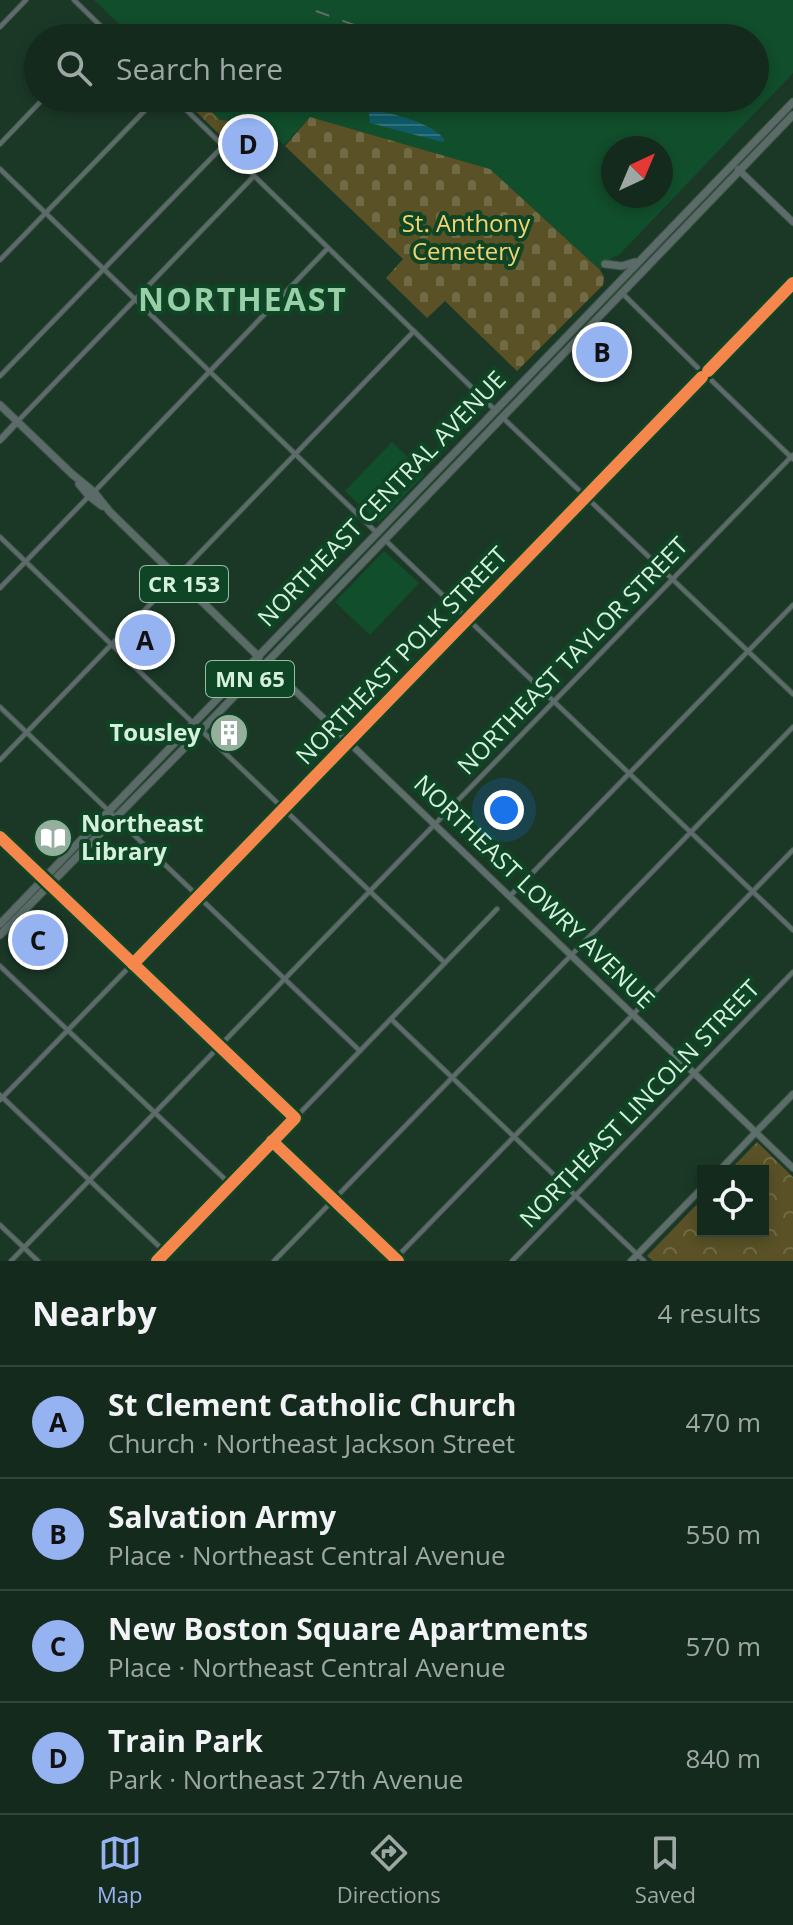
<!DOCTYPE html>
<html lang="en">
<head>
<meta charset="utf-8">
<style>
	:root { --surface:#142a1d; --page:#1d3226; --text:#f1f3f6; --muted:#9da7a4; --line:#33463b; --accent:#95b2f1 }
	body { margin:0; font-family:"Open Sans",sans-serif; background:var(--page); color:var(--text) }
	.controls { position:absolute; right:24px; bottom:24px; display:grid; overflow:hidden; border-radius:0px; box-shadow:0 4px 12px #0003 }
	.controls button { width:72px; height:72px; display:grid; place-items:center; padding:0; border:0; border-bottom:2px solid var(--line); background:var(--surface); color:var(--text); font:40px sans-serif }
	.compass { position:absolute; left:601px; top:136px; width:72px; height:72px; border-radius:50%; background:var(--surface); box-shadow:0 4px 12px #0003; rotate:44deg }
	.you { position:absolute; left:504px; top:810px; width:28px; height:28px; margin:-20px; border:6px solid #fff; border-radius:50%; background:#1a73e8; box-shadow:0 0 0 12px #1a73e833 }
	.badge { display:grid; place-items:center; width:52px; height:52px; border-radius:50%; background:var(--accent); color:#111; font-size:26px; font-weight:700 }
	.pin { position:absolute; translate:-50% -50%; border:4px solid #fff; box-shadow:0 2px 8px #0006 }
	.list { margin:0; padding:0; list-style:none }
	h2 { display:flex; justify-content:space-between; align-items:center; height:104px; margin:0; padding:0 32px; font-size:34px }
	h2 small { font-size:26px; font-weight:400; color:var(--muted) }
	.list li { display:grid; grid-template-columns:52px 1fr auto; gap:24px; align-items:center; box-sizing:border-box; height:112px; padding:0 32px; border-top:2px solid var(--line) }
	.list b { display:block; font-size:30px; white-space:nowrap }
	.list p { margin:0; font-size:26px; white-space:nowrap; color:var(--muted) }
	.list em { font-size:26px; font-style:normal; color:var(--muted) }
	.icon { flex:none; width:44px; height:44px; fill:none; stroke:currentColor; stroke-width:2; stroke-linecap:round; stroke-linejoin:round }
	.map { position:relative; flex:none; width:793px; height:1261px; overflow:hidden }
	.search { position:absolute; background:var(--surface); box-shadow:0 4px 12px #0003; left:24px; right:24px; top:24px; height:88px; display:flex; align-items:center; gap:20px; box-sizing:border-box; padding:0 28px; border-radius:44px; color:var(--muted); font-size:30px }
	.sheet { height:552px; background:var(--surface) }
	nav { display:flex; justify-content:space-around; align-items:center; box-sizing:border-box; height:112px; border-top:2px solid var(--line); background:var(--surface); font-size:22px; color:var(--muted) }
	nav a { display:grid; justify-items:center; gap:4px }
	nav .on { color:var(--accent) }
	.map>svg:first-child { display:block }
	.built { fill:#114e2b; fill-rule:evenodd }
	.cemetery { fill:url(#cemetery-stones) }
	.park { fill:url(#park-crowns) }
	.water { fill:url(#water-rules) }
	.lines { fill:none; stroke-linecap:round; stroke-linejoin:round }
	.minor-casing { stroke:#3b5345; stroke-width:6 }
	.tertiary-casing { stroke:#3b5345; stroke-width:8 }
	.secondary-casing { stroke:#3b5345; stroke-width:8 }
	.primary-casing { stroke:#3b5345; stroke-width:9 }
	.minor { stroke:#5e6b6b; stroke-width:4 }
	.tertiary { stroke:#5e6b6b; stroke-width:6 }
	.secondary { stroke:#5e6e6b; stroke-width:6 }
	.primary { stroke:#5a6b68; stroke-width:7 }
	.rail { stroke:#5d6e68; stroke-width:2; stroke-dasharray:14 14; stroke-linecap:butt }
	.cycleway-casing { stroke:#0e4525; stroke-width:17 }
	.cycleway { stroke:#f5874c; stroke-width:12 }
	.labels { text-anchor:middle; stroke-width:8; stroke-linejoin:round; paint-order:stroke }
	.shield { fill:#0e4525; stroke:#99bda5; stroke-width:2 }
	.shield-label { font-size:22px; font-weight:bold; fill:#d5f0dc }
	.park-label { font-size:24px; fill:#f2d572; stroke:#0e4525 }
	.street-label { font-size:24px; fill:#d5f0dc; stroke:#0e4525 }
	.poi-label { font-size:24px; font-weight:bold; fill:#d5f0dc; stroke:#0e4525; text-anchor:end }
	.district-label { font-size:32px; font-weight:bold; letter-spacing:2px; fill:#98cfa8; stroke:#0e4525 }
</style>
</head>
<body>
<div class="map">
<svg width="793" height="1261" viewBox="0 0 793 1261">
	<defs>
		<pattern id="cemetery-stones" width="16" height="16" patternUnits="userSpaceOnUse" patternTransform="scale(2)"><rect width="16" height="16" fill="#5a5226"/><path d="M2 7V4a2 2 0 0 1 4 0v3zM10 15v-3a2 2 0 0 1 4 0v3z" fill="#716b45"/></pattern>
		<pattern id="park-crowns" width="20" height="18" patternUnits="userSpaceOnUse" patternTransform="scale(2)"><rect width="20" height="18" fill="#5a5226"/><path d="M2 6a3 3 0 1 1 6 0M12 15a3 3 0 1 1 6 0" fill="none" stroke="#716b45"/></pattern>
		<pattern id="water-rules" width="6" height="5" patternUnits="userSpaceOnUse" patternTransform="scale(2)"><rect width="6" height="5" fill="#0f5b67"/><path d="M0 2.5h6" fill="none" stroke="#31737c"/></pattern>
	</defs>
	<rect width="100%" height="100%" fill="#1b3827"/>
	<g class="built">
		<path d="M94,0H793V73L619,255L613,257L600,270L490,169L310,117L284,145L277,138L270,147L256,133L244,134L231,121L220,120L197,98H755V38H134ZM613,148H661V196H613Z"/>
		<path d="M392,442L425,474L378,523L345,491Z"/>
		<path d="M384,551L419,583L370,635L335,602Z"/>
	</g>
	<path class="cemetery" d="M310,117L490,169L600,270L604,277L603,285L517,371L445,301L427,318L386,278L403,259L285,146Z"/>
	<g class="park">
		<path d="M182,98H197L220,120L231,121L244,134L256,133L273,151L260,169L256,170Z"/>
		<path d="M757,1142L793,1177V1261H653L647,1256L703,1198V1231H763V1171H729Z"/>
	</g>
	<path class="water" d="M372,110C394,114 431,122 445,140L442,142L370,123L369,113Z"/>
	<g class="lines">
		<g class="minor-casing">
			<g id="minor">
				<path d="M74,0L113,38"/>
				<path d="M0,27L26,0"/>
				<path d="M174,98L496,411"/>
				<path d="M0,144L44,98"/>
				<path d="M0,169L377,533"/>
				<path d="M0,260L157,98"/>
				<path d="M622,293L701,371"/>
				<circle cx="705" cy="374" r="4"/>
				<path d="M708,371L793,283"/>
				<path d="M0,376L223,146"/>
				<path d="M708,377L793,459"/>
				<path d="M502,417L793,694"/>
				<path d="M17,422L254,176"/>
				<path d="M94,492L328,248"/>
				<path d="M0,537L194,724"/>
				<path d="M384,539L793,930"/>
				<path d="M0,588L89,496"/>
				<path d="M0,707L360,1051"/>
				<path d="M201,730L445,963"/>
				<path d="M0,760L414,331"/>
				<path d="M0,837L44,879"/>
				<path d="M50,886L295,1118"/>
				<path d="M510,896L793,605"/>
				<path d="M0,966L230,1184"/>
				<path d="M391,1019L644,1261"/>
				<path d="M0,1095L165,1252"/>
				<path d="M0,1100L702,377"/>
				<path d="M272,1141L398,1261"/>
				<path d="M0,1225L38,1261"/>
				<path d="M11,1261L793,455"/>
				<path d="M157,1261L497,909"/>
				<path d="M274,1261L793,727"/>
				<path d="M393,1261L793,850"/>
				<path d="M512,1261L793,972"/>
			</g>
		</g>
		<g class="tertiary-casing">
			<g id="tertiary">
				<path d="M738,169L793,222"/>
				<path d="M0,440L17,422"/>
				<path d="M756,1132L793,1094"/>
			</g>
		</g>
		<g class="secondary-casing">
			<g id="secondary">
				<path d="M266,663L793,1168"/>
				<path d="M719,1171L756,1132"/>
				<path d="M631,1261L703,1187"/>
			</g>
		</g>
		<g class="primary-casing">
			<g id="primary">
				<path d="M605,264L622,266L635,262"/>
				<path d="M0,405L72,474L94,492L110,512L259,657"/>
				<path d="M79,484L89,496L102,506"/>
				<path d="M0,924L793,102"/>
				<path d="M0,935L195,737L793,115"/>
			</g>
		</g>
		<use href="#minor" class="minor"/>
		<use href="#tertiary" class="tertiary"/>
		<use href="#secondary" class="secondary"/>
		<use href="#primary" class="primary"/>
		<path class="rail" d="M316,11L390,38"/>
		<g class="cycleway-casing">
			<g id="cycleway">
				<path d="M708,371L793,283"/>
				<path d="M0,837L295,1118L157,1261"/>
				<path d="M133,964L702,377"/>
				<path d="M272,1141L398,1261"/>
			</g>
		</g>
		<use href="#cycleway" class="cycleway"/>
	</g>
	<defs>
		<g id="building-disc" transform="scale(2)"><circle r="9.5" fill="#94b09d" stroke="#0e4525"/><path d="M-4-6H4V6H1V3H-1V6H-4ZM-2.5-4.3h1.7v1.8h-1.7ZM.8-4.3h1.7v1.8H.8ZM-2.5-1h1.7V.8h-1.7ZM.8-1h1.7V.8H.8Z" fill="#fff"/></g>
		<g id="library-disc" transform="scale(2)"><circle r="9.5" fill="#94b09d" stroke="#0e4525"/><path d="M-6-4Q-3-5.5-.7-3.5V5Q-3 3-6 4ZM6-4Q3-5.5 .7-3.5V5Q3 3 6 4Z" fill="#fff"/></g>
	</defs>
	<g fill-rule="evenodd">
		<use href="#building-disc" x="229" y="733"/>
		<use href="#library-disc" x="53" y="838"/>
	</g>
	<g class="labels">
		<g class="shield">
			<rect x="140" y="566" width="88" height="36" rx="6"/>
			<rect x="206" y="661" width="88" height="36" rx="6"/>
		</g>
		<g class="shield-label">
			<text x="184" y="592">CR 153</text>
			<text x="250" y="687">MN 65</text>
		</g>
		<g class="park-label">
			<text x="466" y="232">St. Anthony<tspan x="466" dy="28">Cemetery</tspan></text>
		</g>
		<g class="street-label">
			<text transform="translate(382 499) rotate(-46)" y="8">NORTHEAST CENTRAL AVENUE</text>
			<text transform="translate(402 656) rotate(-46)" y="8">NORTHEAST POLK STREET</text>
			<text transform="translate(573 656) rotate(-46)" y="8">NORTHEAST TAYLOR STREET</text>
			<text transform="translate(534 892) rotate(44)" y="8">NORTHEAST LOWRY AVENUE</text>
			<text transform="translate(640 1104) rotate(-46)" y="8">NORTHEAST LINCOLN STREET</text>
		</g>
		<g class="poi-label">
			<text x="201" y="741">Tousley</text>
			<text x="81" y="832" text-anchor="start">Northeast<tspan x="81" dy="28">Library</tspan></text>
		</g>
		<g class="district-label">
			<text x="243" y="311">NORTHEAST</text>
		</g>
	</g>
</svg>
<div class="controls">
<button><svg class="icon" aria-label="locate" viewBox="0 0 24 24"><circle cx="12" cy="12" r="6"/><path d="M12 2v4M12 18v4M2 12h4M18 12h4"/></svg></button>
</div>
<svg class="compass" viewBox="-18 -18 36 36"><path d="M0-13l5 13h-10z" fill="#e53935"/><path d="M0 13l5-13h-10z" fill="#9da7a4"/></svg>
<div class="you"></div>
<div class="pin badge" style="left:145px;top:640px">A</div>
<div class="pin badge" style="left:602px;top:352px">B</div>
<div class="pin badge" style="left:38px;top:940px">C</div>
<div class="pin badge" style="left:248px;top:144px">D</div>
<div class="search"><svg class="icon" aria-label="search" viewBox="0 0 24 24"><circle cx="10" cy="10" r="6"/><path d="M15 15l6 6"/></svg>Search here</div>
</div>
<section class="sheet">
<h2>Nearby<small>4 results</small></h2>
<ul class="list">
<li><span class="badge">A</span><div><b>St Clement Catholic Church</b><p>Church · Northeast Jackson Street</p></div><em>470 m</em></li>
<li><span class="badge">B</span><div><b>Salvation Army</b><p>Place · Northeast Central Avenue</p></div><em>550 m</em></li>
<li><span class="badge">C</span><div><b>New Boston Square Apartments</b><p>Place · Northeast Central Avenue</p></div><em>570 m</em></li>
<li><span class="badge">D</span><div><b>Train Park</b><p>Park · Northeast 27th Avenue</p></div><em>840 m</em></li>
</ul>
</section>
<nav>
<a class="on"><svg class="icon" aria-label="map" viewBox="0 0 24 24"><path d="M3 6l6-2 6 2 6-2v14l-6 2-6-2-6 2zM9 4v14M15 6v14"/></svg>Map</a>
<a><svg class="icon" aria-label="directions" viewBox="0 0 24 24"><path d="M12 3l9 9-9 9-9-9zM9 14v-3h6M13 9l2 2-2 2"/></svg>Directions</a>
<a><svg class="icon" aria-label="saved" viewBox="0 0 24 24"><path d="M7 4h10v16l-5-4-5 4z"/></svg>Saved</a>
</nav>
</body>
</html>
